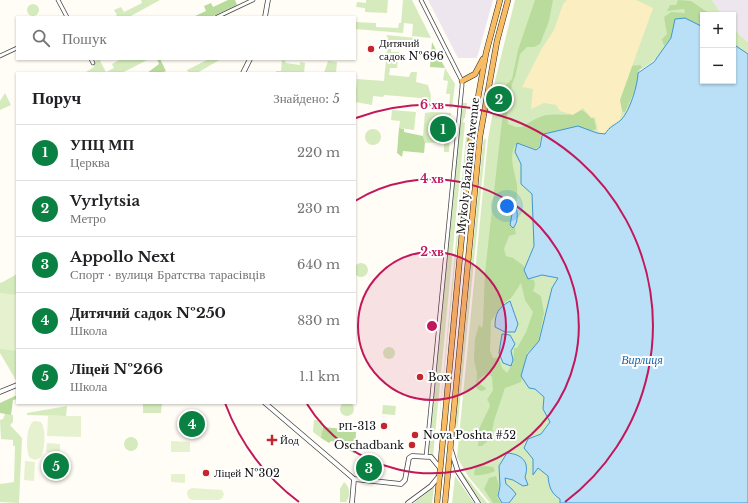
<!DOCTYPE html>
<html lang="uk">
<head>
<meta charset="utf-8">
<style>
	:root { --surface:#fff; --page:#f2f2f2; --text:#202124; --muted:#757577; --line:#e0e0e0; --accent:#0b8043 }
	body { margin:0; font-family:"Libre Baskerville",serif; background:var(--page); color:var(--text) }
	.controls { position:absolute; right:12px; top:12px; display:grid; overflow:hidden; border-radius:0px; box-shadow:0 1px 3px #0004 }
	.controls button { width:36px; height:36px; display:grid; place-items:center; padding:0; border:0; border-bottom:1px solid var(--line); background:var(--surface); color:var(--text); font:20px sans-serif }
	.you { position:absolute; left:507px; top:206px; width:14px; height:14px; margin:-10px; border:3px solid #fff; border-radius:50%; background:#1a73e8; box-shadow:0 0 0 6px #1a73e833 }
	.badge { display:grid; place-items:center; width:26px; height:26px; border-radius:50%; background:var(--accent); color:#fff; font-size:13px; font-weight:700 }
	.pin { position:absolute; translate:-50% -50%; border:2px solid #fff; box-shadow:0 1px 4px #0006 }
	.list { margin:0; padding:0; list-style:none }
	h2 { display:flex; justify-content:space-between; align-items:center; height:52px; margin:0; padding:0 16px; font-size:17px }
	h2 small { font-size:13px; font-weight:400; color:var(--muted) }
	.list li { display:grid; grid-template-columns:26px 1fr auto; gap:12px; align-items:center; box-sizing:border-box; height:56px; padding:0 16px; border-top:1px solid var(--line) }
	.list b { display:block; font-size:15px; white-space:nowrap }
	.list p { margin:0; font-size:13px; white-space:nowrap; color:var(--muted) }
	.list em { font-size:13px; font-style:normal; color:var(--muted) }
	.icon { flex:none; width:22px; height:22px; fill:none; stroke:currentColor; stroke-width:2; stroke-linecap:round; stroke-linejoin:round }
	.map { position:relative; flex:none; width:748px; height:503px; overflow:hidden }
	.search { position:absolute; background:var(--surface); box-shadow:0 1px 3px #0004; left:16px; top:16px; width:340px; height:44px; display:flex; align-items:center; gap:10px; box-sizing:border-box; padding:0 14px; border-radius:0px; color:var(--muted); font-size:15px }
	.panel { position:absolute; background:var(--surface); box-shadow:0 1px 3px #0004; left:16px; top:72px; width:340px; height:332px; border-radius:0px }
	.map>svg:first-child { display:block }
	.industrial { fill:#eee6ef }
	.green { fill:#d5ebbd; fill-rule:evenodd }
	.forest { fill:#b9dc9c; fill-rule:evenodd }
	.sand { fill:#fbeec1 }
	.pitch { fill:#e6f2cf }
	.water { fill:#b9e0f7; stroke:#3f96cf }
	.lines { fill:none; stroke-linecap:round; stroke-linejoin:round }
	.minor-casing { stroke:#444; stroke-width:4.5 }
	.tertiary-casing { stroke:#444; stroke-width:5.5 }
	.trunk-casing { stroke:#222; stroke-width:6 }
	.minor { stroke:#fff; stroke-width:3 }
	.tertiary { stroke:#fff; stroke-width:4 }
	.trunk { stroke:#f7bc64; stroke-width:5 }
	.ring { fill:none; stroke:#c2185b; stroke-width:2 }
	.poi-dot { fill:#c4262e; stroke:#fff; stroke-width:1.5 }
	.labels { text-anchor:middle; stroke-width:4; stroke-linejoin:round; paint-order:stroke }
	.poi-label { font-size:11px; fill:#111; stroke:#fff; text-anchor:start }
	.street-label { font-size:11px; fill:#111; stroke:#fff }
	.water-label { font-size:12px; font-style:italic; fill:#1768a6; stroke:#fff }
	.centre { fill:#c2185b; stroke:#fff; stroke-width:2 }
	.ring-label { font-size:12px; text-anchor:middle; font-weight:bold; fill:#c2185b; stroke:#fff; stroke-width:4; stroke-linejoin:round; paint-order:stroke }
</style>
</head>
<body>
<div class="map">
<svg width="748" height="503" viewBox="0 0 748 503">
	<rect width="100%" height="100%" fill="#fffdf5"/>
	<g class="industrial">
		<path d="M428,0H493L477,58H458Z"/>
		<path d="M712,0H748V42L733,29V15H722Z"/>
	</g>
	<g class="green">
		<path d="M141,0H160L129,17H114L117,15L114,10L121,7L124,12L142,3Z"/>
		<path d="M366,0H388L387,13L365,12V8L356,7L357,2L366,3Z"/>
		<path d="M403,0H412L431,38L412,36L413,24L404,23L403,33L355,29V22L376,23V27L398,28L399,23H401Z"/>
		<path d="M515,0H712L722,15H703L675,19C670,43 662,58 640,70C635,84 634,102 625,115C619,123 610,126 605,134L532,175L542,275H554L558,278L535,389L544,397L543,405L550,422L541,434L535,436L545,474L548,476L561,503H490L468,476L457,457L488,139L497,90L493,89ZM578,126L537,152L517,143L536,150L540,147L542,136L544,134Z"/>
		<circle cx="33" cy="10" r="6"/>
		<path d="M733,29L748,42V55L733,44Z"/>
		<path d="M386,35L416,38L414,52H411V46L392,44L391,52H399L397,68H390L389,75L409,77L411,72H417L416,82L428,85L431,96L430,108L425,110L426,102L421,101V98L384,95L383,97L373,96L372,105L355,102L357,79L384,81L388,38Z"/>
		<path d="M99,59L106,72L114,68L112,64L121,59H149L122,73H87L86,72L94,67L93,63Z"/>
		<path d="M209,59H221L197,73H189L187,70Z"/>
		<path d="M282,60L285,61L286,63L300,65V62L305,63L304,73H276V71H281Z"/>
		<path d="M328,61L337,62L336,73H324Z"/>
		<path d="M445,68L455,84L452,108H449L450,94H446L448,81L443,80Z"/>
		<path d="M5,93L11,105L0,110V101Z"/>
		<path d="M462,103H467L465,118H464L463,122L465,123L433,457L430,454L429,448Z"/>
		<path d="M392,110L416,112L414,130L399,128L400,121L391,120Z"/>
		<path d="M432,112L451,113L449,152H444V142L425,143L423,136L425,113Z"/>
		<circle cx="373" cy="137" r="8"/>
		<path d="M467,133L468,138L436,452L466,137Z"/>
		<path d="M485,138L486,140L457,432L456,419L483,143Z"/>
		<circle cx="361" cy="270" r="7"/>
		<path d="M17,274V382L0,353V282L1,283Z"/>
		<circle cx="389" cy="353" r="6"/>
		<circle cx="347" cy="409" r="7"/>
		<path d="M143,403H162L161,413H143Z"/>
		<path d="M383,405L396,406L395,415L382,414Z"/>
		<path d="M67,406L66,416L27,415V413Z"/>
		<path d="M5,414L13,415V422L10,425L22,438L19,503L0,502V484L14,482L15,446H13V440L1,439L0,420L3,419Z"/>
		<path d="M314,420H322L323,437L321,438L313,432Z"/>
		<circle cx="131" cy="444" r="7"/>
		<path d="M462,472L463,473L487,503H482L460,473Z"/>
		<path d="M455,476L474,503H452Z"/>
		<path d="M344,482C350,487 351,495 346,502H340V489Z"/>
		<path d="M434,487L432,503H414L433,488Z"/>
	</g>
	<g class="forest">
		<path d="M228,0H235L237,5L211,17H193L206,11L204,6L211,3L213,7Z"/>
		<path d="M535,0H553L549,21L540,44L534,47H527L520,54L515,77L512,84L507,116L508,124L516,127H522C527,123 542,115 548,115C563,113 567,118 582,110L594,119L596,128L595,130C582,131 549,129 541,136L539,147L535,149L517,143C507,154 515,172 517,185C518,198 513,222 516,234L509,236L504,249L506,256L513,258L524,266V271L528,279L534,280L535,285L533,291L541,296L544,313L538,343L527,353L521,382L505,388L494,421L491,438L482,446H478L479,429L490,406L489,402L487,400L493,390L492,377L487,373L478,380L480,384L486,388L485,390L481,391L476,388L477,373L474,360L475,339L479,325L482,328L483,324L485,272L506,85L512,79L518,50ZM521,283L525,300L533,312L526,332L517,348H514L513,363L507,373L502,368L499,358H493L490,351L491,321L502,305L512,297Z"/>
		<path d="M678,0L691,1L710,14L715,13L719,15H703V31L685,19H675L671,38L664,46L662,39L667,34L664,17L671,12L685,13L684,9L667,11L670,5H676Z"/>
		<path d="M432,42L445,68L430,67Z"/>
		<path d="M157,59H160L166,71L161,73H147L159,64Z"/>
		<path d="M640,65L642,67L638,71L637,85L625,112H623C614,99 625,79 630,66Z"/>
		<path d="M399,128L404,129V132L423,136L425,143L424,153L403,151L402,157L397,153Z"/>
		<path d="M17,395V399L13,400L11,415L0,413V403Z"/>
		<path d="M323,427L344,429V431L356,432L355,454L337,442L331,441L329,443L321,438Z"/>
		<path d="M478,465L493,467L495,471C490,474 478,476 474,475L475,468Z"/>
		<path d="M496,476L499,485L497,497L501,503H493L484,489L489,478Z"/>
	</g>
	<path class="sand" d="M567,0H636L653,8L620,100L622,111L620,120L609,127L605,135H599L595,117L591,118L583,108L573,115L560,111L556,105L544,103L531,109L533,89L522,87L542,48L554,30L563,4Z"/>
	<g class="pitch">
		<path d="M0,293L17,295V351L0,349Z"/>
		<path d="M48,416H81V437L47,436Z"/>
		<path d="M34,421L41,422C46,429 45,449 41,457L36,460L30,458C25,451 26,425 34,421Z"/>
		<path d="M171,441L190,442V452H171Z"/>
		<path d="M47,443L60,444V453L46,452Z"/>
		<path d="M25,461L35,462L34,481L24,480Z"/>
		<path d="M171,474H185V483L171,482Z"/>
		<path d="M192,488L222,490L224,494L222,498L219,500H193L189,499L187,494L188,490Z"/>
	</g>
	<g class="water">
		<path d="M685,18L703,27V81H733V44L748,54V503H560V499C551,493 549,487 548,476L538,468L533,475V459L524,448L528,439L541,434L550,422L543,409L544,397L535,389L529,388L521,376L527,355L539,341L552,288L558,278L542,275L528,279L524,270L534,246L532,194L521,184V164L515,152L517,143L536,150L540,147L542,136L544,134L578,126L597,133L605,134C609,127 615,125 621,120C630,111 638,84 638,73L654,62L671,38L675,19Z"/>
		<path d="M514,203L517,205L516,207C518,214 518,223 513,228L510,225Z"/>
		<path d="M510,301L518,324L515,332H505L495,327C495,313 498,308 510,301Z"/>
		<path d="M502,334L510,335L515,344L511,351L513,360L511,366L503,363L499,353Z"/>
		<path d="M507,453C522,454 530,462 525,477L528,485L523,486L513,480L505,478L506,484L512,489L516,494L509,503H502L498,496L500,486L499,466Z"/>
	</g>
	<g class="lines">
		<g class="minor-casing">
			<g id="minor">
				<path d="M58,0L67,17"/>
				<path d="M421,0L462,81V86L426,457"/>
				<path d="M217,17L253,0"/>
				<path d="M0,56L17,48"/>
				<path d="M91,59L93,63"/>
			</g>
		</g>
		<g class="tertiary-casing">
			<g id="tertiary">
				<path d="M265,17L268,0"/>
				<path d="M243,73L250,59"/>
				<path d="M0,392L17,385"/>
				<path d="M265,403L354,479L401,484L405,480L409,458L412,456L431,457L440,468"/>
				<path d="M451,450L458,472L478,503"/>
				<path d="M352,503L354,479"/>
				<path d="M408,503L431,486L440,475"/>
			</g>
		</g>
		<g class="trunk-casing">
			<g id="trunk">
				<path d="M462,81L475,74L483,59"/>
				<path d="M437,503L471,137L486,53L500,0"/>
				<path d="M445,503L480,136L497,41L508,0"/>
			</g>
		</g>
		<use href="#minor" class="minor"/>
		<use href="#tertiary" class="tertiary"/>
		<use href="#trunk" class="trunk"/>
	</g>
	<circle cx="432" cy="326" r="74" fill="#c2185b" fill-opacity=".12"/>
	<g class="ring">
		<circle cx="432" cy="326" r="74"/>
		<path d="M355 201A147 147 0 1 1 307 404"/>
		<path d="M299 502A221 221 0 0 1 225 403M356 118A221 221 0 0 1 565 502"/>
	</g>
	<g class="poi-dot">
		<circle cx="371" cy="49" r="4"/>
		<circle cx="420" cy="377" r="4"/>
		<circle cx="384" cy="426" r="4"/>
		<circle cx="415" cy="435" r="4"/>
		<path d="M270 434h4v4h4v4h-4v4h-4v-4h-4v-4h4z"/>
		<circle cx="412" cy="445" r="4"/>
		<circle cx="206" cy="473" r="4"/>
	</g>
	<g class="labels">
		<g class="poi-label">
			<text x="379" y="47">Дитячий<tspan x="379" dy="13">садок №696</tspan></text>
			<text x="428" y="381">Box</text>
			<text x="376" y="430" text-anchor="end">РП-313</text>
			<text x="423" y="439">Nova Poshta #52</text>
			<text x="280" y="444">Йод</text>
			<text x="404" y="449" text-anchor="end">Oschadbank</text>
			<text x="214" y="477">Ліцей №302</text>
		</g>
		<g class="street-label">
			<text transform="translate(468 166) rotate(-84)" y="4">Mykoly Bazhana Avenue</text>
		</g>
		<g class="water-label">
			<text x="642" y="364">Вирлиця</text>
		</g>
	</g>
	<circle cx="432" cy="326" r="6" class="centre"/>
	<g class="ring-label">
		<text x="432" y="109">6 хв</text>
		<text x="432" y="183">4 хв</text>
		<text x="432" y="256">2 хв</text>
	</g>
</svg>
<div class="controls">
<button>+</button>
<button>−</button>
</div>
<div class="you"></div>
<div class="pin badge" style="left:443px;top:129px">1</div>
<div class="pin badge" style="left:499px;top:99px">2</div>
<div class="pin badge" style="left:369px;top:468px">3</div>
<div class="pin badge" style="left:192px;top:424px">4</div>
<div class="pin badge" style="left:56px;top:466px">5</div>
<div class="search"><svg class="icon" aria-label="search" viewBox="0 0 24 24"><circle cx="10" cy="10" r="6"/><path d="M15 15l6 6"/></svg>Пошук</div>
<section class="panel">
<h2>Поруч<small>Знайдено: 5</small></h2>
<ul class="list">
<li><span class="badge">1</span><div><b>УПЦ МП</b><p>Церква</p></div><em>220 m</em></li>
<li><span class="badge">2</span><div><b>Vyrlytsia</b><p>Метро</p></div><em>230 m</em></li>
<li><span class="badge">3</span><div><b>Appollo Next</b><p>Спорт · вулиця Братства тарасівців</p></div><em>640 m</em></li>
<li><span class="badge">4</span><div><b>Дитячий садок №250</b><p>Школа</p></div><em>830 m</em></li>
<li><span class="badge">5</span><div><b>Ліцей №266</b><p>Школа</p></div><em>1.1 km</em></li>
</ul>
</section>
</div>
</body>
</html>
